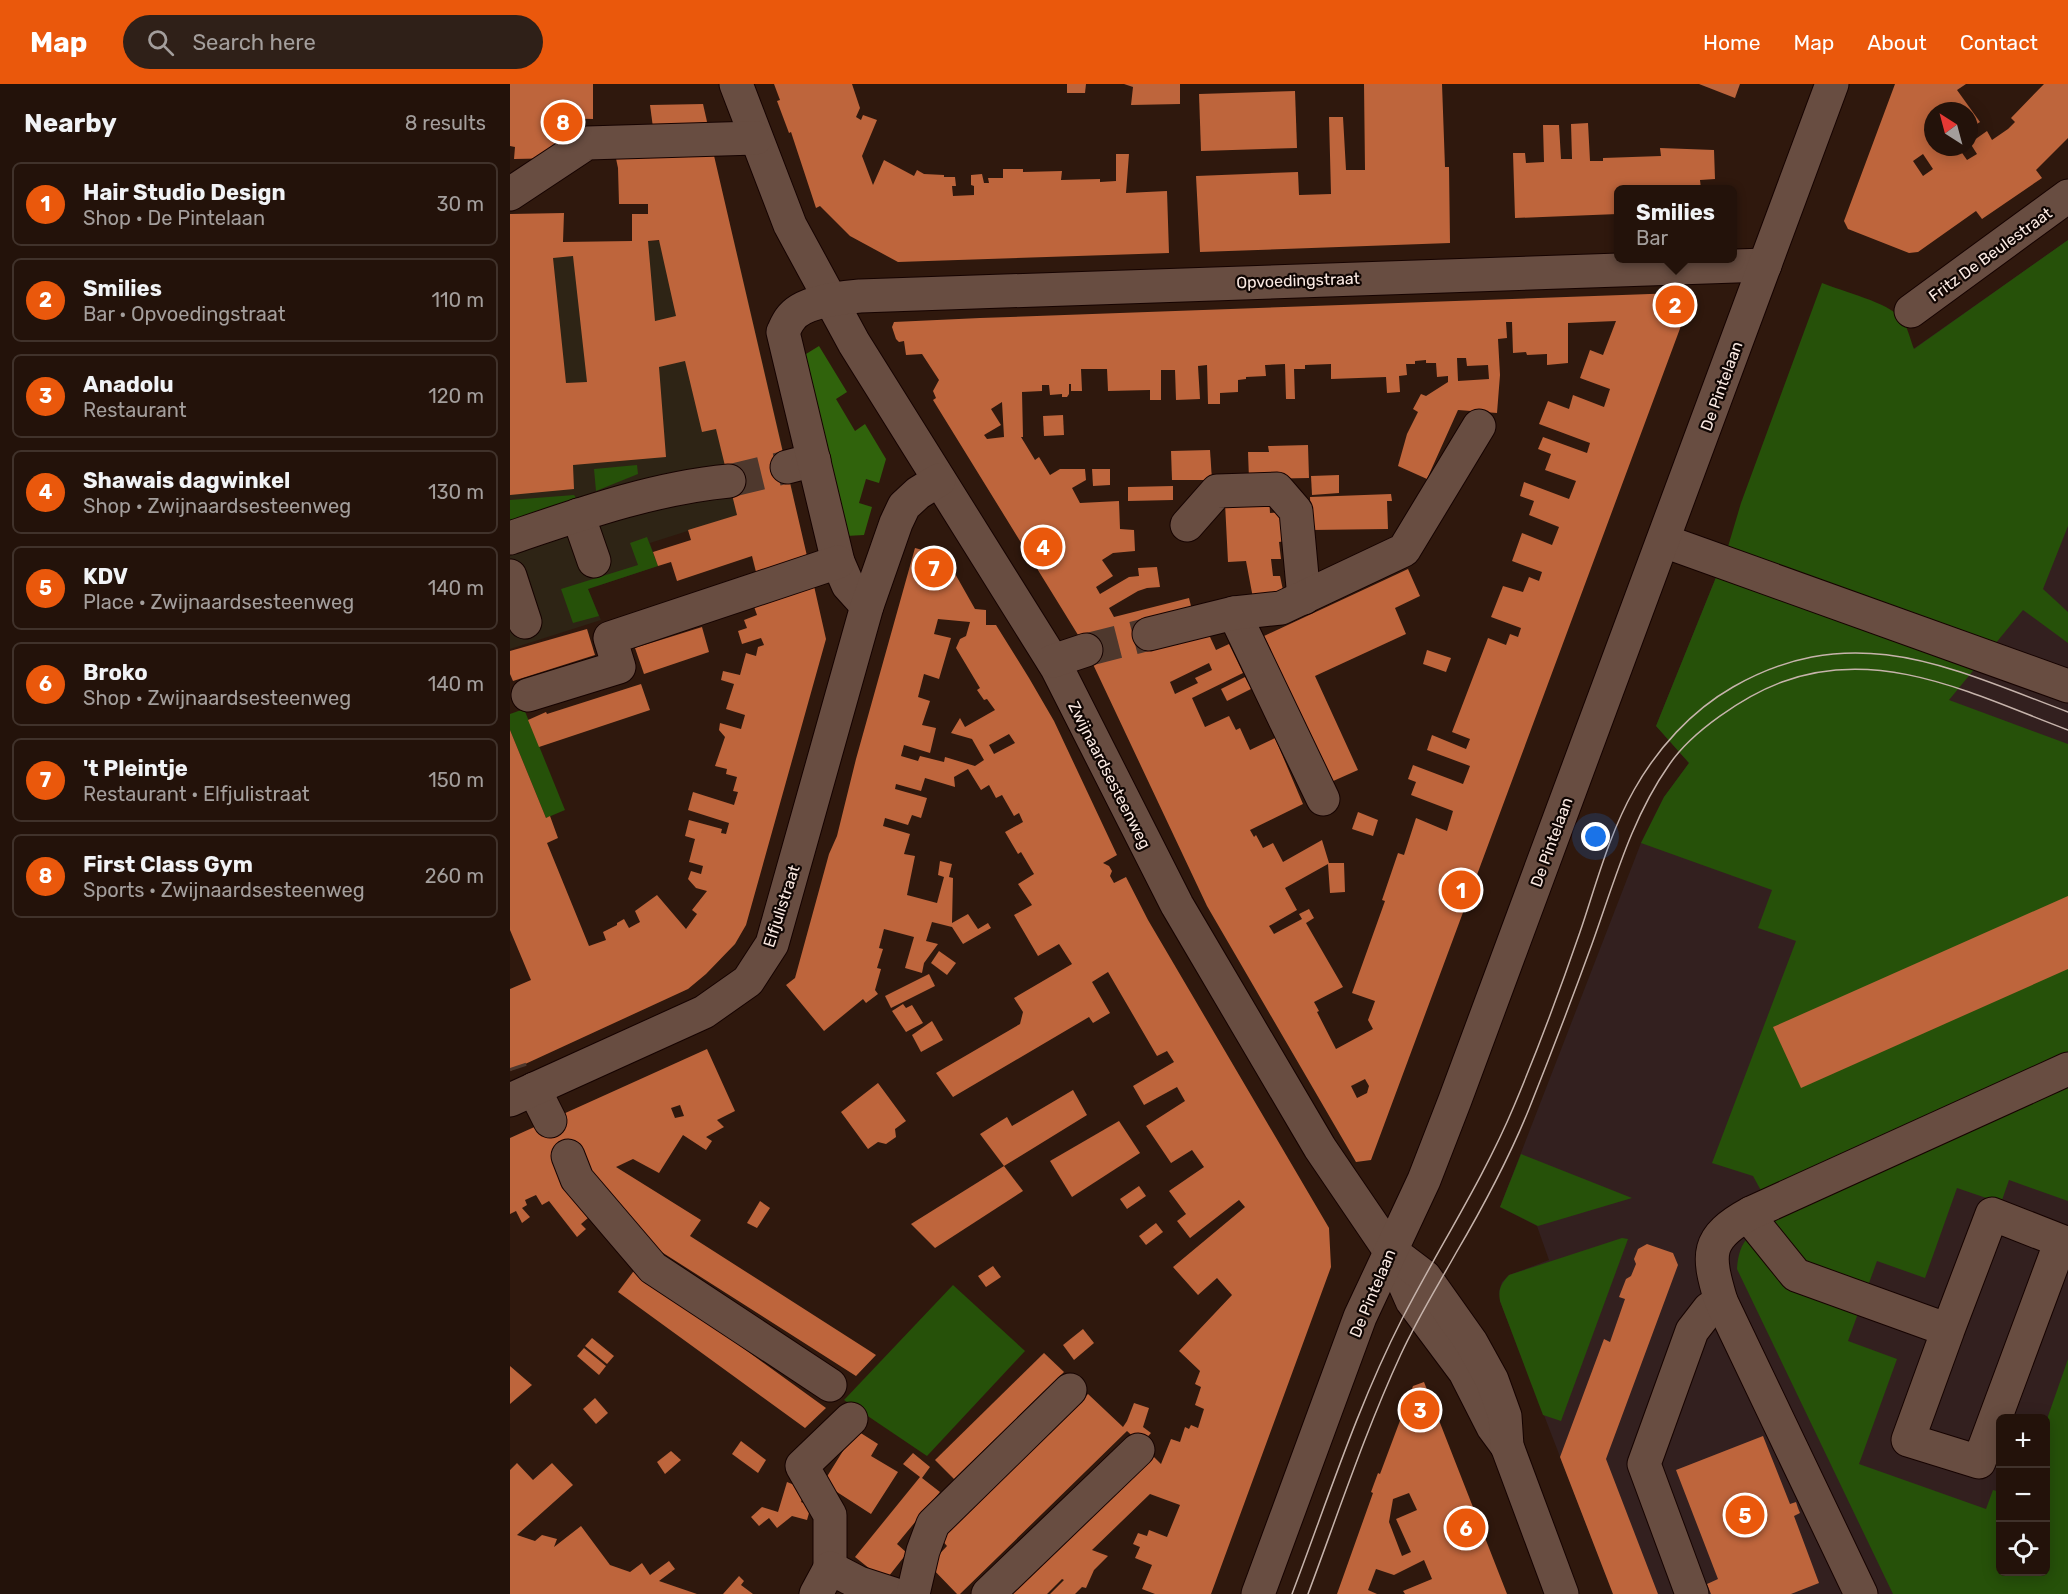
<!DOCTYPE html>
<html lang="en">
<head>
<meta charset="utf-8">
<style>
	:root { --surface:#23120a; --page:#2f2018; --text:#f1f3f6; --muted:#a39e9c; --line:#40322b; --accent:#ea580c }
	body { margin:0; font-family:Rubik,sans-serif; background:var(--page); color:var(--text) }
	.controls { position:absolute; right:18px; bottom:18px; display:grid; overflow:hidden; border-radius:9px; box-shadow:0 3px 15px #0003 }
	.controls button { width:54px; height:54px; display:grid; place-items:center; padding:0; border:0; border-bottom:2px solid var(--line); background:var(--surface); color:var(--text); font:30px sans-serif }
	.compass { position:absolute; left:1414px; top:18px; width:54px; height:54px; border-radius:50%; background:var(--surface); box-shadow:0 3px 15px #0003; rotate:324deg }
	.you { position:absolute; left:1086px; top:753px; width:21px; height:21px; margin:-15px; border:4px solid #fff; border-radius:50%; background:#1a73e8; box-shadow:0 0 0 9px #1a73e833 }
	.badge { display:grid; place-items:center; width:39px; height:39px; border-radius:50%; background:var(--accent); color:#fff; font-size:20px; font-weight:700 }
	.pin { position:absolute; translate:-50% -50%; border:3px solid #fff; box-shadow:0 2px 6px #0006 }
	.popup { position:absolute; left:1104px; top:101px; width:123px; height:78px; box-sizing:border-box; display:grid; place-content:center; border-radius:9px; background:var(--surface); filter:drop-shadow(0 2px 4px #0005); font-size:20px; white-space:nowrap; color:var(--muted) }
	.popup b { font-size:22px; color:var(--text) }
	.popup::after { content:''; position:absolute; left:50%; top:100%; margin-left:-12px; border:12px solid transparent; border-top-color:var(--surface) }
	.list { margin:0; padding:0; list-style:none }
	h2 { display:flex; justify-content:space-between; align-items:center; height:78px; margin:0; padding:0 24px; font-size:26px }
	h2 small { font-size:20px; font-weight:400; color:var(--muted) }
	.list li { display:grid; grid-template-columns:39px 1fr auto; gap:18px; align-items:center; box-sizing:border-box; height:84px; margin:0 12px 12px; padding:0 12px; border:2px solid var(--line); border-radius:9px }
	.list b { display:block; font-size:22px; white-space:nowrap }
	.list p { margin:0; font-size:20px; white-space:nowrap; color:var(--muted) }
	.list em { font-size:20px; font-style:normal; color:var(--muted) }
	.icon { flex:none; width:33px; height:33px; fill:none; stroke:currentColor; stroke-width:2; stroke-linecap:round; stroke-linejoin:round }
	.map { position:relative; flex:none; width:1558px; height:1510px; overflow:hidden }
	header { display:flex; align-items:center; gap:36px; box-sizing:border-box; height:84px; padding:0 30px; background:var(--accent); color:#fff }
	header strong { font-size:28px }
	nav { display:flex; gap:33px; margin-inline-start:auto; font-size:21px }
	.search { width:420px; height:54px; background:var(--page); display:flex; align-items:center; gap:15px; box-sizing:border-box; padding:0 21px; border-radius:33px; color:var(--muted); font-size:22px }
	main { display:flex }
	aside { flex:1; background:var(--surface) }
	.map>svg:first-child { display:block }
	.commercial { fill:#2e2415 }
	.medical { fill:#33201f; fill-rule:evenodd }
	.green { fill:#265109 }
	.forest { fill:#30630c }
	.building { fill:#be653c; fill-rule:evenodd }
	.lines { fill:none; stroke-linecap:round; stroke-linejoin:round }
	.minor-tunnel { stroke:#4e382d; stroke-width:33; stroke-dasharray:33 16; stroke-linecap:butt }
	.minor-casing { stroke:#160300; stroke-width:35 }
	.minor { stroke:#684d41; stroke-width:33 }
	.tram { stroke:#c6b3ab; stroke-width:1.5 }
	.labels { text-anchor:middle; stroke-width:4.5; stroke-linejoin:round; paint-order:stroke }
	.street-label { font-size:16px; fill:#fbeae3; stroke:#100603 }
</style>
</head>
<body>
<header>
<strong>Map</strong>
<div class="search"><svg class="icon" aria-label="search" viewBox="0 0 24 24"><circle cx="10" cy="10" r="6"/><path d="M15 15l6 6"/></svg>Search here</div>
<nav><a>Home</a><a>Map</a><a>About</a><a>Contact</a></nav>
</header>
<main>
<aside>
<h2>Nearby<small>8 results</small></h2>
<ul class="list">
<li><span class="badge">1</span><div><b>Hair Studio Design</b><p>Shop · De Pintelaan</p></div><em>30 m</em></li>
<li><span class="badge">2</span><div><b>Smilies</b><p>Bar · Opvoedingstraat</p></div><em>110 m</em></li>
<li><span class="badge">3</span><div><b>Anadolu</b><p>Restaurant</p></div><em>120 m</em></li>
<li><span class="badge">4</span><div><b>Shawais dagwinkel</b><p>Shop · Zwijnaardsesteenweg</p></div><em>130 m</em></li>
<li><span class="badge">5</span><div><b>KDV</b><p>Place · Zwijnaardsesteenweg</p></div><em>140 m</em></li>
<li><span class="badge">6</span><div><b>Broko</b><p>Shop · Zwijnaardsesteenweg</p></div><em>140 m</em></li>
<li><span class="badge">7</span><div><b>'t Pleintje</b><p>Restaurant · Elfjulistraat</p></div><em>150 m</em></li>
<li><span class="badge">8</span><div><b>First Class Gym</b><p>Sports · Zwijnaardsesteenweg</p></div><em>260 m</em></li>
</ul>
</aside>
<div class="map">
<svg width="1558" height="1510" viewBox="0 0 1558 1510">
	<rect width="100%" height="100%" fill="#2f180d"/>
	<path class="commercial" d="M224,156L284,413L140,459L148,482L78,505L91,536L0,565V159Z"/>
	<path class="medical" d="M1558,156V1510H1103L990,1217L989,1207L992,1198L999,1191L1039,1176L1027,1142L990,1123L1131,759L1154,713L1179,679L1146,642L1217,466L1248,374ZM1490,1334H1536V1488H1490Z"/>
	<g class="green">
		<path d="M1558,156V442L1533,505L1558,528V559L1513,526L1439,616L1558,660V1117L1499,1096L1491,1119L1447,1104L1415,1194L1367,1177L1338,1257L1387,1275L1349,1380L1476,1425L1483,1406L1490,1408V1488H1536V1338L1558,1275V1510H1383L1227,1185C1229,1154 1242,1148 1266,1134L1243,1092L1202,1079L1286,857L1248,844L1262,806L1131,759L1154,713L1179,679L1146,642L1217,466L1231,419L1312,199C1332,207 1379,219 1391,234C1398,243 1400,255 1404,265Z"/>
		<path d="M127,381L128,390L86,407L84,385Z"/>
		<path d="M64,411L66,414L0,439V416Z"/>
		<path d="M137,453L148,482L78,505L89,532L63,539L51,505L128,481L120,459Z"/>
		<path d="M14,625L55,726L36,734L0,646V630Z"/>
		<path d="M1011,1070L1122,1114L1028,1142L990,1123Z"/>
		<path d="M1112,1154L1118,1155L1051,1337L1033,1331L990,1217C988,1205 991,1200 999,1191Z"/>
		<path d="M443,1201L515,1267L417,1372L334,1316Z"/>
	</g>
	<path class="forest" d="M309,262L337,308L326,315L345,347L355,340L376,375L369,399L356,395L349,419L362,423L354,451L336,452L294,289L296,270Z"/>
	<g class="building">
		<path d="M0,0H83V35L45,34V51H50L51,74L4,75L5,63L0,62Z"/>
		<path d="M264,0H342L350,24L346,33L351,36L353,31L367,36L352,72L363,101L374,76L404,92L407,86L414,90L434,91V93H445L446,102H442L443,112L464,111V102L461,101V91L472,90L474,99H479L478,94H493V85H513V88L552,87L551,96L590,95V98L606,97V70H619L616,109L657,107L659,169L388,178L340,152L310,122L306,124L281,48L279,49L267,17L270,16Z"/>
		<path d="M557,0H576L575,9H557Z"/>
		<path d="M614,0H670V20L621,21L623,3Z"/>
		<path d="M854,0H932L935,83H939L940,159L690,168L686,92L788,88L789,111L821,110L819,33H833L836,86H855Z"/>
		<path d="M1189,0H1230L1225,14Z"/>
		<path d="M1385,0H1456L1447,6L1470,38L1459,45V27H1442L1437,20L1427,27H1423V63H1455L1450,66L1457,76L1467,70L1460,59L1477,47L1482,56L1498,45L1505,38L1501,34L1534,0H1558V54L1526,86L1532,94L1472,135L1466,127L1408,168L1399,169L1338,145L1334,137ZM1413,70L1423,85L1413,92L1403,77Z"/>
		<path d="M785,7L787,64L691,67L689,10Z"/>
		<path d="M193,20L200,51H144L140,21Z"/>
		<path d="M1078,39L1080,77H1093V74L1151,72L1150,64L1204,66L1205,95L1190,96L1191,105H1108V130L1005,134L1003,69H1015L1016,79L1034,78L1033,41H1049L1051,75H1062L1061,40Z"/>
		<path d="M202,63L297,472L246,488L242,472L167,497L161,478L148,482L143,468L181,456L178,446L227,431L206,345L192,348L175,277L149,283L156,373L63,381L64,405L0,411V130L54,129L53,158L122,157V130H138V120H109L108,84L104,65ZM149,156L166,232L145,237L138,157ZM63,172L77,298L56,299L43,174Z"/>
		<path d="M1168,209L1178,223L861,1076L846,1078L697,822L573,559L423,316L426,314L423,307L429,296L412,270L396,271L394,257L389,258L386,255L382,243L384,238L470,234ZM1106,237L1093,271L1080,266L1070,294L1100,305L1094,323L1063,311L1059,325L1038,317L1029,340L1080,359L1077,369L1033,353L1028,365L1041,370L1035,386L1066,397L1059,415L1014,398L1010,412L1024,417L1019,431L1049,443L1042,461L1012,449L1002,477L1032,488L1029,497L1019,493L1013,508L993,502L981,533L1011,544L1008,553L1000,550L996,561L978,554L942,648L960,655L956,665L922,651L917,666L960,682L953,700L903,681L898,695L906,698L901,711L943,727L937,747L906,734L894,771L888,769L872,816L875,817L842,909L865,917L858,936L863,945L826,965L807,928L809,927L804,918L833,903L796,839L804,834L799,825L789,830L792,835L764,850L759,842L787,826L775,804L818,780L820,809L835,808L834,779H819L812,756L773,778L763,759L753,764L746,751L744,753L740,746L793,720L765,654L740,666L730,644L726,646L719,632L695,643L682,614L733,589L719,560L706,566L695,542L683,530L679,514L604,533L599,524L628,507L637,504L650,503L647,483L628,484L629,492L619,493L590,510L586,503L603,492L592,476L603,469L625,467L624,446L610,445L609,417L570,419L562,404L576,396L575,385H550L540,391L529,373L525,376L511,353H513L512,308L532,307V301H539L540,311L552,310V313H557L559,310V300H561V307H572L571,285H597L598,307L640,306V316H651V286H665L666,316L690,315L688,282L697,281L698,320H710V309L728,308V296L736,295V293L756,292L755,281L775,280L776,315H785L784,285H795V281L821,280V295L876,293L877,309L890,308L889,292L897,291L896,280H905V277L916,276V279H926L927,293L938,292V298L916,312L911,310L903,325L908,328L897,350L888,382L917,395L948,326L987,329L990,291L988,255L997,254L996,238H1002L1003,269L1016,268L1017,271L1037,270V281L1058,279V239ZM947,274H956L957,282L978,281L979,295L948,297ZM492,318L494,353L477,355L474,351L491,341L481,325ZM699,579L702,586L685,594L688,599L665,610L660,598ZM855,995L859,1002L857,1009L847,1014L841,1002Z"/>
		<path d="M553,331L554,351L534,352L533,332Z"/>
		<path d="M798,361L799,394L739,395L738,368H759L758,362Z"/>
		<path d="M700,366L702,396H662L661,367Z"/>
		<path d="M582,385H600V401L583,402Z"/>
		<path d="M829,391V409L802,411L801,392Z"/>
		<path d="M663,402V416L618,417V403Z"/>
		<path d="M881,410L882,417H877L878,445L801,446L800,413Z"/>
		<path d="M759,413L760,429L774,428L776,457L769,458L771,475H761L763,492H770L773,506L743,514L736,477L718,478L715,419Z"/>
		<path d="M405,464L435,472L465,525L476,526V541H486L519,594L544,637L607,771L593,779L599,782L602,787L600,792L604,799L616,793L638,836L819,1144L821,1183L701,1510H645L632,1505L642,1481L625,1474L630,1463L623,1460L628,1449L637,1452L639,1446L657,1453L670,1421L640,1410L582,1466L598,1472L584,1486L576,1504L572,1503L565,1510H540L554,1496L552,1495L537,1510H497L641,1370L651,1380L661,1355L670,1358L675,1343L679,1345L681,1341L688,1344L694,1325L685,1321L691,1303L685,1300L690,1287L669,1267L722,1211L707,1194L688,1211L663,1183L735,1123L729,1116L680,1154L667,1137L676,1130L659,1107L694,1083L682,1066L661,1079L636,1042L675,1017L667,1003L634,1021L623,1002L664,978L657,967L647,972L598,888L582,898L600,929L583,939L579,933L443,1013L426,989L510,940L513,928L504,914L562,880L549,860L528,872L504,831L522,821L508,800L524,790L511,768L508,770L495,748L513,738L509,729L504,732L492,711L486,714L479,701L471,706L458,685L444,693L445,703L415,694L411,707L386,700L385,705L417,714L411,734L402,731L398,741L375,734L373,742L400,750L394,770L405,772L397,811L427,819L434,793L428,791L430,777L442,780L439,793L443,794L442,839L458,830L468,845L478,839L481,844L453,860L442,843L422,838L416,857L428,860L414,879L412,889L395,884L404,853L374,845L369,864L373,865L367,884L371,885L365,906L368,910L356,919L353,915L314,947L276,901L285,894L319,770L327,752L346,675ZM428,535L460,538L456,552L450,555L446,564L470,604L467,606L474,616L477,615L485,626L455,643L450,634L441,649L462,655L474,676L465,682L435,673L434,678L410,672L408,677L391,672L394,661L420,669L426,644L412,641L420,617L408,613L414,590L429,595L441,554L424,550ZM499,650L505,659L484,670L479,661Z"/>
		<path d="M898,485L910,512L885,524L896,550L805,592L848,686L821,698L754,552Z"/>
		<path d="M302,493L316,555L236,841L225,860L196,890L178,905L0,987V905L21,896L0,846V646L36,734L40,732L48,754L37,759L79,862L96,856L93,848L107,841V839L114,835L119,844L130,838L125,827L147,811L176,845L187,830L182,826L197,807L186,804L178,795L181,787L191,790L193,782L179,778L185,755L175,752L179,736L212,745L211,749L216,750L219,739L178,726L183,708L224,721L228,708L223,707L227,693L216,690L217,685L205,682L215,653L209,646L210,639L231,645L235,631L216,625L224,600L211,596L213,587L230,591L236,569L246,572L248,563L254,561L251,554L232,560L228,547L237,544L234,536L247,531L241,514Z"/>
		<path d="M192,543L199,568L134,590L125,564Z"/>
		<path d="M77,545L85,571L3,597L0,590V567Z"/>
		<path d="M917,566L941,574L936,588L913,580Z"/>
		<path d="M735,593L741,605L717,617L711,605Z"/>
		<path d="M131,600L140,626L29,663L18,636L36,628L37,630Z"/>
		<path d="M848,728L868,736L863,752L842,745Z"/>
		<path d="M1558,812V885L1291,1004L1263,943Z"/>
		<path d="M429,867L446,879L437,891L421,879Z"/>
		<path d="M419,890L425,902L381,924L375,912Z"/>
		<path d="M393,920L396,924L402,921L413,939L396,948L382,927Z"/>
		<path d="M422,937L433,956L411,968L402,951Z"/>
		<path d="M197,965L225,1027L207,1036L214,1043L196,1053L202,1057L196,1066L173,1051L149,1089L123,1075L106,1083L191,1136L180,1152L366,1271L346,1292L150,1167L85,1105V1128L71,1140L76,1145L67,1153L39,1117L32,1121L26,1111L15,1116L17,1121L12,1124L20,1133L12,1139L6,1127L0,1130V1054ZM170,1021L174,1032L165,1034L161,1024Z"/>
		<path d="M368,999L396,1037L385,1045L386,1053L376,1060L368,1058L358,1065L331,1028Z"/>
		<path d="M563,1006L577,1031L494,1082L470,1050L497,1033L502,1042Z"/>
		<path d="M609,1037L630,1069L562,1113L540,1077Z"/>
		<path d="M494,1082L513,1107L425,1164L401,1140Z"/>
		<path d="M629,1102L636,1112L617,1125L610,1115Z"/>
		<path d="M250,1117L260,1124L247,1144L237,1139Z"/>
		<path d="M646,1139L653,1148L636,1161L629,1152Z"/>
		<path d="M1137,1160L1163,1169L1168,1181L1096,1375L1148,1510H1103L1050,1373L1094,1255L1100,1258L1115,1215L1109,1213L1116,1195L1121,1192L1126,1180L1124,1175L1128,1165Z"/>
		<path d="M129,1180L135,1193L316,1324L295,1344L108,1208Z"/>
		<path d="M483,1182L491,1193L476,1203L468,1192Z"/>
		<path d="M573,1245L584,1259L564,1276L553,1261Z"/>
		<path d="M82,1254L104,1272L97,1280L75,1262Z"/>
		<path d="M74,1264L96,1282L89,1291L67,1272Z"/>
		<path d="M534,1269L554,1288L444,1395L425,1376Z"/>
		<path d="M0,1282L22,1301L0,1320Z"/>
		<path d="M914,1298L997,1510H895L893,1507L922,1495L914,1476L884,1491L866,1485L858,1506L867,1510H827L863,1409L861,1408L868,1389L870,1390L903,1302ZM899,1409L907,1426L886,1435L901,1468L892,1472L879,1438L883,1415Z"/>
		<path d="M578,1310L613,1343L617,1337L624,1319L639,1324L633,1343L641,1349L631,1360L617,1347L450,1510H447L419,1481L437,1462L430,1454Z"/>
		<path d="M85,1314L98,1329L86,1340L73,1325Z"/>
		<path d="M346,1346L368,1360L361,1372L388,1388L361,1430L313,1399Z"/>
		<path d="M1253,1352L1280,1420L1286,1418L1288,1424L1290,1429L1284,1432L1309,1499L1281,1510H1201L1197,1500L1208,1495L1166,1386Z"/>
		<path d="M231,1357L256,1376L248,1389L222,1370Z"/>
		<path d="M161,1367L171,1376L155,1390L147,1378Z"/>
		<path d="M403,1369L420,1383L412,1394L430,1408L387,1460L397,1469L375,1497L345,1473L410,1393L393,1380Z"/>
		<path d="M7,1379L23,1396L42,1379L63,1401L7,1451L25,1457L32,1451L47,1455L44,1463L71,1442L100,1481L120,1488L132,1479L140,1491L159,1477L165,1485L149,1497L187,1510H0V1386Z"/>
		<path d="M277,1398L292,1404L294,1411L291,1418L301,1422L297,1436L282,1432L267,1444L259,1434L249,1442L241,1433L252,1423L268,1428Z"/>
		<path d="M229,1492L234,1497L231,1501L243,1510H213Z"/>
	</g>
	<g class="lines">
		<g class="minor-tunnel">
			<path d="M219,397L277,383"/>
			<path d="M576,566L639,550"/>
			<path d="M0,984L1,987"/>
		</g>
		<g class="minor-casing">
			<g id="minor">
				<path d="M226,0L280,141L344,259L547,584L667,821L810,1064L880,1167L902,1217L955,1288L983,1343L997,1362"/>
				<path d="M0,110L77,59L246,54"/>
				<path d="M1401,227L1558,112"/>
				<path d="M277,383L304,376"/>
				<path d="M68,431L84,477"/>
				<path d="M677,441L707,407L767,405L786,427L794,514"/>
				<path d="M0,454C71,430 144,404 219,397"/>
				<path d="M1154,457L1558,602"/>
				<path d="M0,492L15,538"/>
				<path d="M357,522L338,501L328,478L273,248C275,244 277,239 280,235C292,217 330,214 350,212L1255,181"/>
				<path d="M724,529L813,715"/>
				<path d="M639,550L724,529L771,524L894,466L969,342"/>
				<path d="M543,577L576,566"/>
				<path d="M18,611L109,583L100,554L328,478"/>
				<path d="M24,1005L40,1037"/>
				<path d="M0,1016L194,928L238,897L262,860L357,522L386,439L394,422L408,409L429,396"/>
				<path d="M58,1072L67,1095L143,1184L320,1301"/>
				<path d="M1241,1129L1248,1144L1286,1191L1438,1246L1398,1356L1469,1378L1551,1157L1482,1130L1438,1246"/>
				<path d="M882,1168L915,1193L961,1258L982,1296L995,1332L997,1362L1052,1510"/>
				<path d="M320,1484V1431L292,1382L341,1335"/>
				<path d="M306,1510L320,1484L349,1499L383,1510"/>
				<path d="M403,1510L413,1467L423,1440L560,1306"/>
				<path d="M478,1510L628,1366"/>
				<path d="M748,1510L850,1233L914,1096L945,1016L1322,0"/>
				<path d="M1182,1510L1134,1380L1182,1247L1199,1225L1211,1217"/>
				<path d="M1351,1510L1211,1217C1197,1170 1195,1154 1241,1129L1558,985"/>
			</g>
		</g>
		<use href="#minor" class="minor"/>
		<g class="tram">
			<path d="M782,1510C817,1418 847,1323 892,1235C929,1163 973,1096 1004,1022C1028,965 1050,906 1070,848C1086,801 1099,750 1124,706C1147,665 1181,627 1223,603C1344,534 1441,584 1558,628"/>
			<path d="M798,1510C828,1430 855,1348 891,1270C907,1235 927,1203 946,1169C973,1123 999,1074 1019,1025C1041,970 1062,915 1082,860C1104,799 1121,735 1159,681C1181,648 1234,612 1272,598C1371,561 1467,612 1558,646"/>
		</g>
	</g>
	<g class="labels">
		<g class="street-label">
			<text transform="translate(1480 170) rotate(-36)" y="6">Fritz De Beulestraat</text>
			<text transform="translate(788 196) rotate(-2)" y="6">Opvoedingstraat</text>
			<text transform="translate(1211 302) rotate(-70)" y="6">De Pintelaan</text>
			<text transform="translate(600 691) rotate(63)" y="6">Zwijnaardsesteenweg</text>
			<text transform="translate(1041 758) rotate(-70)" y="6">De Pintelaan</text>
			<text transform="translate(271 822) rotate(-72)" y="6">Elfjulistraat</text>
			<text transform="translate(862 1209) rotate(-67)" y="6">De Pintelaan</text>
		</g>
	</g>
</svg>
<div class="controls">
<button>+</button>
<button>−</button>
<button><svg class="icon" aria-label="locate" viewBox="0 0 24 24"><circle cx="12" cy="12" r="6"/><path d="M12 2v4M12 18v4M2 12h4M18 12h4"/></svg></button>
</div>
<svg class="compass" viewBox="-18 -18 36 36"><path d="M0-13l5 13h-10z" fill="#e53935"/><path d="M0 13l5-13h-10z" fill="#a39e9c"/></svg>
<div class="you"></div>
<div class="pin badge" style="left:951px;top:806px">1</div>
<div class="pin badge" style="left:1165px;top:221px">2</div>
<div class="popup"><b>Smilies</b>Bar</div>
<div class="pin badge" style="left:910px;top:1326px">3</div>
<div class="pin badge" style="left:533px;top:463px">4</div>
<div class="pin badge" style="left:1235px;top:1431px">5</div>
<div class="pin badge" style="left:956px;top:1444px">6</div>
<div class="pin badge" style="left:424px;top:484px">7</div>
<div class="pin badge" style="left:53px;top:38px">8</div>
</div>
</main>
</body>
</html>
